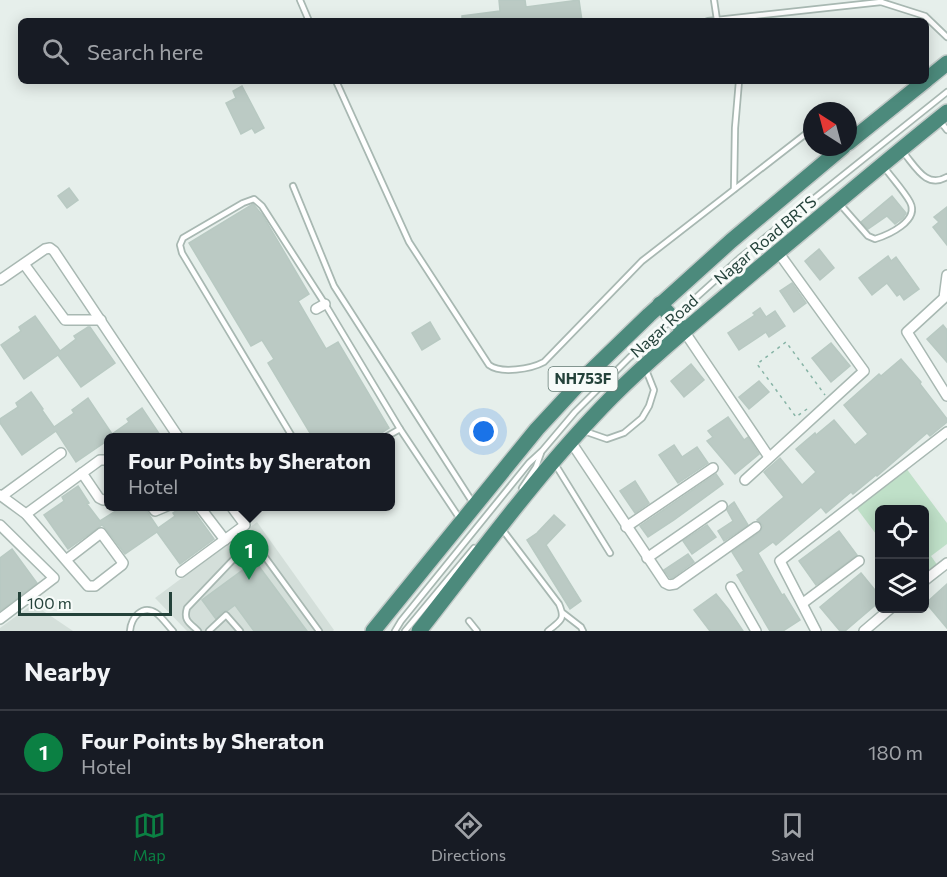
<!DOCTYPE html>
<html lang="en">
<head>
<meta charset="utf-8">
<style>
	:root { --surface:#171b24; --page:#242831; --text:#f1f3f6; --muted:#9ea1a6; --line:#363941; --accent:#0b8043 }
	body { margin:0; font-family:Commissioner,sans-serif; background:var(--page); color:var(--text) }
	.controls { position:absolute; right:18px; bottom:18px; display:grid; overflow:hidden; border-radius:9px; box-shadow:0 3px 15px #0003 }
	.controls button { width:54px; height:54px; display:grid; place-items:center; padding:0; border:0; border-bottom:2px solid var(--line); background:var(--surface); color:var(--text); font:30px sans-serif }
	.compass { position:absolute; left:803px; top:102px; width:54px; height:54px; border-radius:50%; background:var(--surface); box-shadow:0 3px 15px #0003; rotate:324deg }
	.scale { position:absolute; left:18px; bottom:15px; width:154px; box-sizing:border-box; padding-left:6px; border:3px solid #24423a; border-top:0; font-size:16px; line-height:21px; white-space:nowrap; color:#24423a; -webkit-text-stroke:4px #f7fbf9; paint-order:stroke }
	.you { position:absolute; left:484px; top:432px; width:21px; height:21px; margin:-15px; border:4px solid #fff; border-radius:50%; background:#1a73e8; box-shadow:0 0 0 9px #1a73e833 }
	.badge { display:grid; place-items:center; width:39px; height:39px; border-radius:50%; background:var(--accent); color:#fff; font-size:20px; font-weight:700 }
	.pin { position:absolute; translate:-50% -50px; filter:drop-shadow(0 2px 3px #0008) }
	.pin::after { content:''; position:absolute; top:32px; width:21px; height:18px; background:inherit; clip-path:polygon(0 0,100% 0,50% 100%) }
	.popup { position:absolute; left:104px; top:433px; width:291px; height:78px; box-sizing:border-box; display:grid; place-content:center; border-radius:9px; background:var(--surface); filter:drop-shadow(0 2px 4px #0005); font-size:20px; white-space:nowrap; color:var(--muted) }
	.popup b { font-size:22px; color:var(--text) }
	.popup::after { content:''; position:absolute; left:50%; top:100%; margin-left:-12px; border:12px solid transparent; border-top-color:var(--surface) }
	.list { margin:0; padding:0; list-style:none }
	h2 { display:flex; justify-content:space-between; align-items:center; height:78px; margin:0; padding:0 24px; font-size:26px }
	h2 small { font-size:20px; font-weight:400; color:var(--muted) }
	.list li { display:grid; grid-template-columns:39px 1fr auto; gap:18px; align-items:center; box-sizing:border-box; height:84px; padding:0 24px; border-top:2px solid var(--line) }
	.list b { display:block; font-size:22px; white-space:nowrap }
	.list p { margin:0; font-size:20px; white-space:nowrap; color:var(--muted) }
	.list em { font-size:20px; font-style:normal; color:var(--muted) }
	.icon { flex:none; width:33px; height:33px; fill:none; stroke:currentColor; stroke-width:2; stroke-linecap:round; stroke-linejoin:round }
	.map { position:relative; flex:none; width:947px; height:631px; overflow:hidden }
	.search { position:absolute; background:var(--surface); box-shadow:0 3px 15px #0003; left:18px; right:18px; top:18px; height:66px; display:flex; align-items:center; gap:15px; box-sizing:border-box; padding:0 21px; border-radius:9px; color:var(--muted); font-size:22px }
	.sheet { height:162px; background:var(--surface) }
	nav { display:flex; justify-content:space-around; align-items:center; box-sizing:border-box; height:84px; border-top:2px solid var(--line); background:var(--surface); font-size:16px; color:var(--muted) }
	nav a { display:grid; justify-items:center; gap:3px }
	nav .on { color:var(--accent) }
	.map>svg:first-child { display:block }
	.built { fill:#d4dfda }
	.green { fill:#bfe0c8 }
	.building { fill:#bbcac4; stroke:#b8c9c2; stroke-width:1.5 }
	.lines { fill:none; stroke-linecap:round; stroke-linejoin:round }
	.service-casing { stroke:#a8b8b2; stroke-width:8 }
	.minor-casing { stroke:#a8b8b2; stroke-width:12 }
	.trunk-casing { stroke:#c2cac8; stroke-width:18 }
	.path { stroke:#86b3a5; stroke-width:1.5; stroke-dasharray:3 4.5; stroke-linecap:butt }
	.service { stroke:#fff; stroke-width:4.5 }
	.minor { stroke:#fff; stroke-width:9 }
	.trunk { stroke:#4c8a7c; stroke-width:15 }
	.labels { text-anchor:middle; stroke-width:6; stroke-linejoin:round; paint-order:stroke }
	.shield { fill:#f7fbf9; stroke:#637a73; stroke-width:1.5 }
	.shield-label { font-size:15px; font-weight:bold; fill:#24423a }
	.street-label { font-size:16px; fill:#24423a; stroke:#f7fbf9 }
</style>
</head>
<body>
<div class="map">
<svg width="947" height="631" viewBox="0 0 947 631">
	<rect width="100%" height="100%" fill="#e6efeb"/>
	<g class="built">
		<path d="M257,522L334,630L333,631H187L155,598Z"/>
		<path d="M33,604L73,631H0V628Z"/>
	</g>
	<path class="green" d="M906,468L947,523V544L931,556L938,566L925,576L924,509H880L879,538L855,506Z"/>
	<g class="building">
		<path d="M499,0H525L526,7L579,0L582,21H462V16L500,11Z"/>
		<path d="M242,86L264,128L255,133L252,128L241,134L226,103L236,98L233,91Z"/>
		<path d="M69,188L78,200L67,208L58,196Z"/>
		<path d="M892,196L906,213L903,218L895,224L887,216L868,229L861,222Z"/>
		<path d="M253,204L263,216L309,294L298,301L326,349L338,342L389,428L374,438H313L268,363L274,359L262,340L251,346L189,243Z"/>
		<path d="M947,207V245L933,227L939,222L934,217Z"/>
		<path d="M819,249L834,268L820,280L805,261Z"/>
		<path d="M888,256L891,261L896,257L919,289L904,300L900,294L897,296L887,283L872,295L859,278Z"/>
		<path d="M792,283L806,303L794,312L780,291Z"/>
		<path d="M760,308L766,317L775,311L785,326L769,337L766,332L739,350L728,333L755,315L753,313Z"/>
		<path d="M35,316L60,351L76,339L74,336L88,327H90L115,363L81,387L58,355L24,379L1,345L21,331L19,327Z"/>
		<path d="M430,322L440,339L422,350L412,333Z"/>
		<path d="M943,325L947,330V362L927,339Z"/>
		<path d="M831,343L850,366L831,382L812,358Z"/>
		<path d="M901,359L921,382L920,384L947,419V422L930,436L927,433L877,476L876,475L853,494L851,492L826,513L821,507L776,545L773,542L758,553L782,595L784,594L800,620L783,631H770L737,575L744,571L732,552L760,532L763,526L761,523L757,520L784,497L764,472L780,458L802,485L816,472L796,449L815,433L816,435L834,420L855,445L868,434L844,405L879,374L881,376Z"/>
		<path d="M691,364L704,380L684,397L671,381Z"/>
		<path d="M759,381L769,392L749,409L739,397Z"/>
		<path d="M31,392L43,409L42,410L54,427L74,413L72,410L88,398L112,434L129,422L127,419L142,408L162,438H108V440L76,462L56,431L22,455L0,423V419L18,407L16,403Z"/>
		<path d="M728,417L744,440L748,437L759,454L735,474L707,441L713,437L708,431Z"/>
		<path d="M674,445L682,457L697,447L708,463L678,483L659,455Z"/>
		<path d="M716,474L723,484L674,520L648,537L640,526Z"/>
		<path d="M635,481L649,503L635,513L620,491Z"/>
		<path d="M78,486L89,503L87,504L100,521L122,507H144L158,528L175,516L173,513L182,507H191L214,539L180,564L157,532L125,554L106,529L102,525L68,549L44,515L64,501L62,497Z"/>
		<path d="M734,502L748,525L724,541L718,531L733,521L727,510L729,506Z"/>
		<path d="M554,515L565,525L546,545L581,601L570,609L527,540L537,533Z"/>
		<path d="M707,525L716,537L692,554L683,541Z"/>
		<path d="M839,531L857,555L816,585L799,561Z"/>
		<path d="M12,549L37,583L0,611V558Z"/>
		<path d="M688,554L694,562L672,578H670L664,570Z"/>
		<path d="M255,561L307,631H254L235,605L227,611H223L216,619L202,600Z"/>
		<path d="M861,573L879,595V602L845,631H840L820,607Z"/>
		<path d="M947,584V628L926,603Z"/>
		<path d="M716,594L729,610L743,631H710L694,610Z"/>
	</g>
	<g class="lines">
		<g class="service-casing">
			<g id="service">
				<path d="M300,0L309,21"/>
				<path d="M881,2L925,16L947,37"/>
				<path d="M717,20L881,2V0"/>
				<path d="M708,21L717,20L714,0"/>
				<path d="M336,81L409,242L489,365C501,374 531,369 544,362L642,261L812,129"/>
				<path d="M940,121L947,130"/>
				<path d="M903,152C916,167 926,189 947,177"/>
				<path d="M293,186L334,286L473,503"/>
				<path d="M734,189L735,128L739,81"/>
				<path d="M839,203L868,236L875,239C888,235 920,221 910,202C904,191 892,178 884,167"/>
				<path d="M584,431L607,439L624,433L642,418L649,406L654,390L646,370"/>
				<path d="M293,438L182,253L180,245L183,238L243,203L254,199L262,206L325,304L400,429L460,519"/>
				<path d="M384,438L400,429"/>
				<path d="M555,464L610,553"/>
				<path d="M522,488L536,467L541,453"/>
				<path d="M502,529L559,604C566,620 560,621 548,631"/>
				<path d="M563,613L581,627L583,631"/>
				<path d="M469,621L477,631"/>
				<path d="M130,631C131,618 142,604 156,613C162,617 168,626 173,631"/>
				<path d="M198,631C190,623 183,621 187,608L248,544L253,543L257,546L319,631"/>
				<path d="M209,631L226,615L240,631"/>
				<path d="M395,631L401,621L529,463L542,451L575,412L629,358L741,257L947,92"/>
				<path d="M405,631L474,548"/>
			</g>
		</g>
		<g class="minor-casing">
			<g id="minor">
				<path d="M24,264L65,320H101"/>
				<path d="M947,275L944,298L907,332L947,396"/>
				<path d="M0,280L45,249L50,248L54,251L179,438"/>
				<path d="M316,309L325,304"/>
				<path d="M684,331L769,457"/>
				<path d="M571,442L665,583L669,585L675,584L756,527"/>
				<path d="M82,473L99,498L103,500L108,499"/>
				<path d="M745,480L864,371L778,252"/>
				<path d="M0,495L26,514L88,586H95L122,565L123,563L101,533L66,560"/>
				<path d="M2,496L61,453"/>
				<path d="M151,506L155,511L167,506"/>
				<path d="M199,506L225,540"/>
				<path d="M26,514L100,460H108"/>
				<path d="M0,525L54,578L0,619"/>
				<path d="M626,527L713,468"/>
				<path d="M647,558L722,506"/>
				<path d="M181,572L245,525L231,506"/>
				<path d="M924,581L947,563"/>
				<path d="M731,587L756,631"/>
				<path d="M803,603L859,561"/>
				<path d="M816,631L780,561L947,432"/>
				<path d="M864,631L891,608"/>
			</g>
		</g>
		<g class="trunk-casing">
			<g id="trunk">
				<path d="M926,80L947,63"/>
				<path d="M848,143L925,81"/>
				<path d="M660,304L684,331"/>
				<path d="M373,631L537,429L589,373L649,315L731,241L843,147"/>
				<path d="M419,631C481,552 541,469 612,397C657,352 707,312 755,271C819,218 882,164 947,112"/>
			</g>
		</g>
		<path class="path" d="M807,409L796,417L757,364L786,342L825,395"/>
		<use href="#service" class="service"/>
		<use href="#minor" class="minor"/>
		<use href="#trunk" class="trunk"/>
	</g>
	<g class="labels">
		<rect class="shield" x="548.5" y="367" width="69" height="24" rx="4.5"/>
		<g class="shield-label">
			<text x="583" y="384">NH753F</text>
		</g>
		<g class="street-label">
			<text transform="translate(765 240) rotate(-40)" y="6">Nagar Road BRTS</text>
			<text transform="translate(664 326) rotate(-42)" y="6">Nagar Road</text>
		</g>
	</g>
</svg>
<div class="controls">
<button><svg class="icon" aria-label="locate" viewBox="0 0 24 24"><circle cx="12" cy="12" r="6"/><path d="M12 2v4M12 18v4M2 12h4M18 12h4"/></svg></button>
<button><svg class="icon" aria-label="layers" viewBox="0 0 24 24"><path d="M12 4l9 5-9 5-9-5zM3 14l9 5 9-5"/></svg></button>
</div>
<svg class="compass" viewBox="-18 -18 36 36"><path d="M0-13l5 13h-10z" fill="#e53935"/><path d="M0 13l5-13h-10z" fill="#9ea1a6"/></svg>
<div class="scale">100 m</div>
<div class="you"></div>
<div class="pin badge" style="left:249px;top:580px">1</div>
<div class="popup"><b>Four Points by Sheraton</b>Hotel</div>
<div class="search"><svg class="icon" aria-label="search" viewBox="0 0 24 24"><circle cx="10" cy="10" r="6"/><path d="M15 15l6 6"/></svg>Search here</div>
</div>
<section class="sheet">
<h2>Nearby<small></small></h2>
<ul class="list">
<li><span class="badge">1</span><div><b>Four Points by Sheraton</b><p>Hotel</p></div><em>180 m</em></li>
</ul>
</section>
<nav>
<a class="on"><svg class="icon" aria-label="map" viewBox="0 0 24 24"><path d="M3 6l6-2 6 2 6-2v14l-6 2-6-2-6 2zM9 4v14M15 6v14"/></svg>Map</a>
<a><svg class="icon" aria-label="directions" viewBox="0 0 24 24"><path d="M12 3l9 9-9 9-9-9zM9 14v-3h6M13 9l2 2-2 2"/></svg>Directions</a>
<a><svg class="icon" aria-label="saved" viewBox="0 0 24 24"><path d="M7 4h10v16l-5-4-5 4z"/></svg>Saved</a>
</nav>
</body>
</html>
